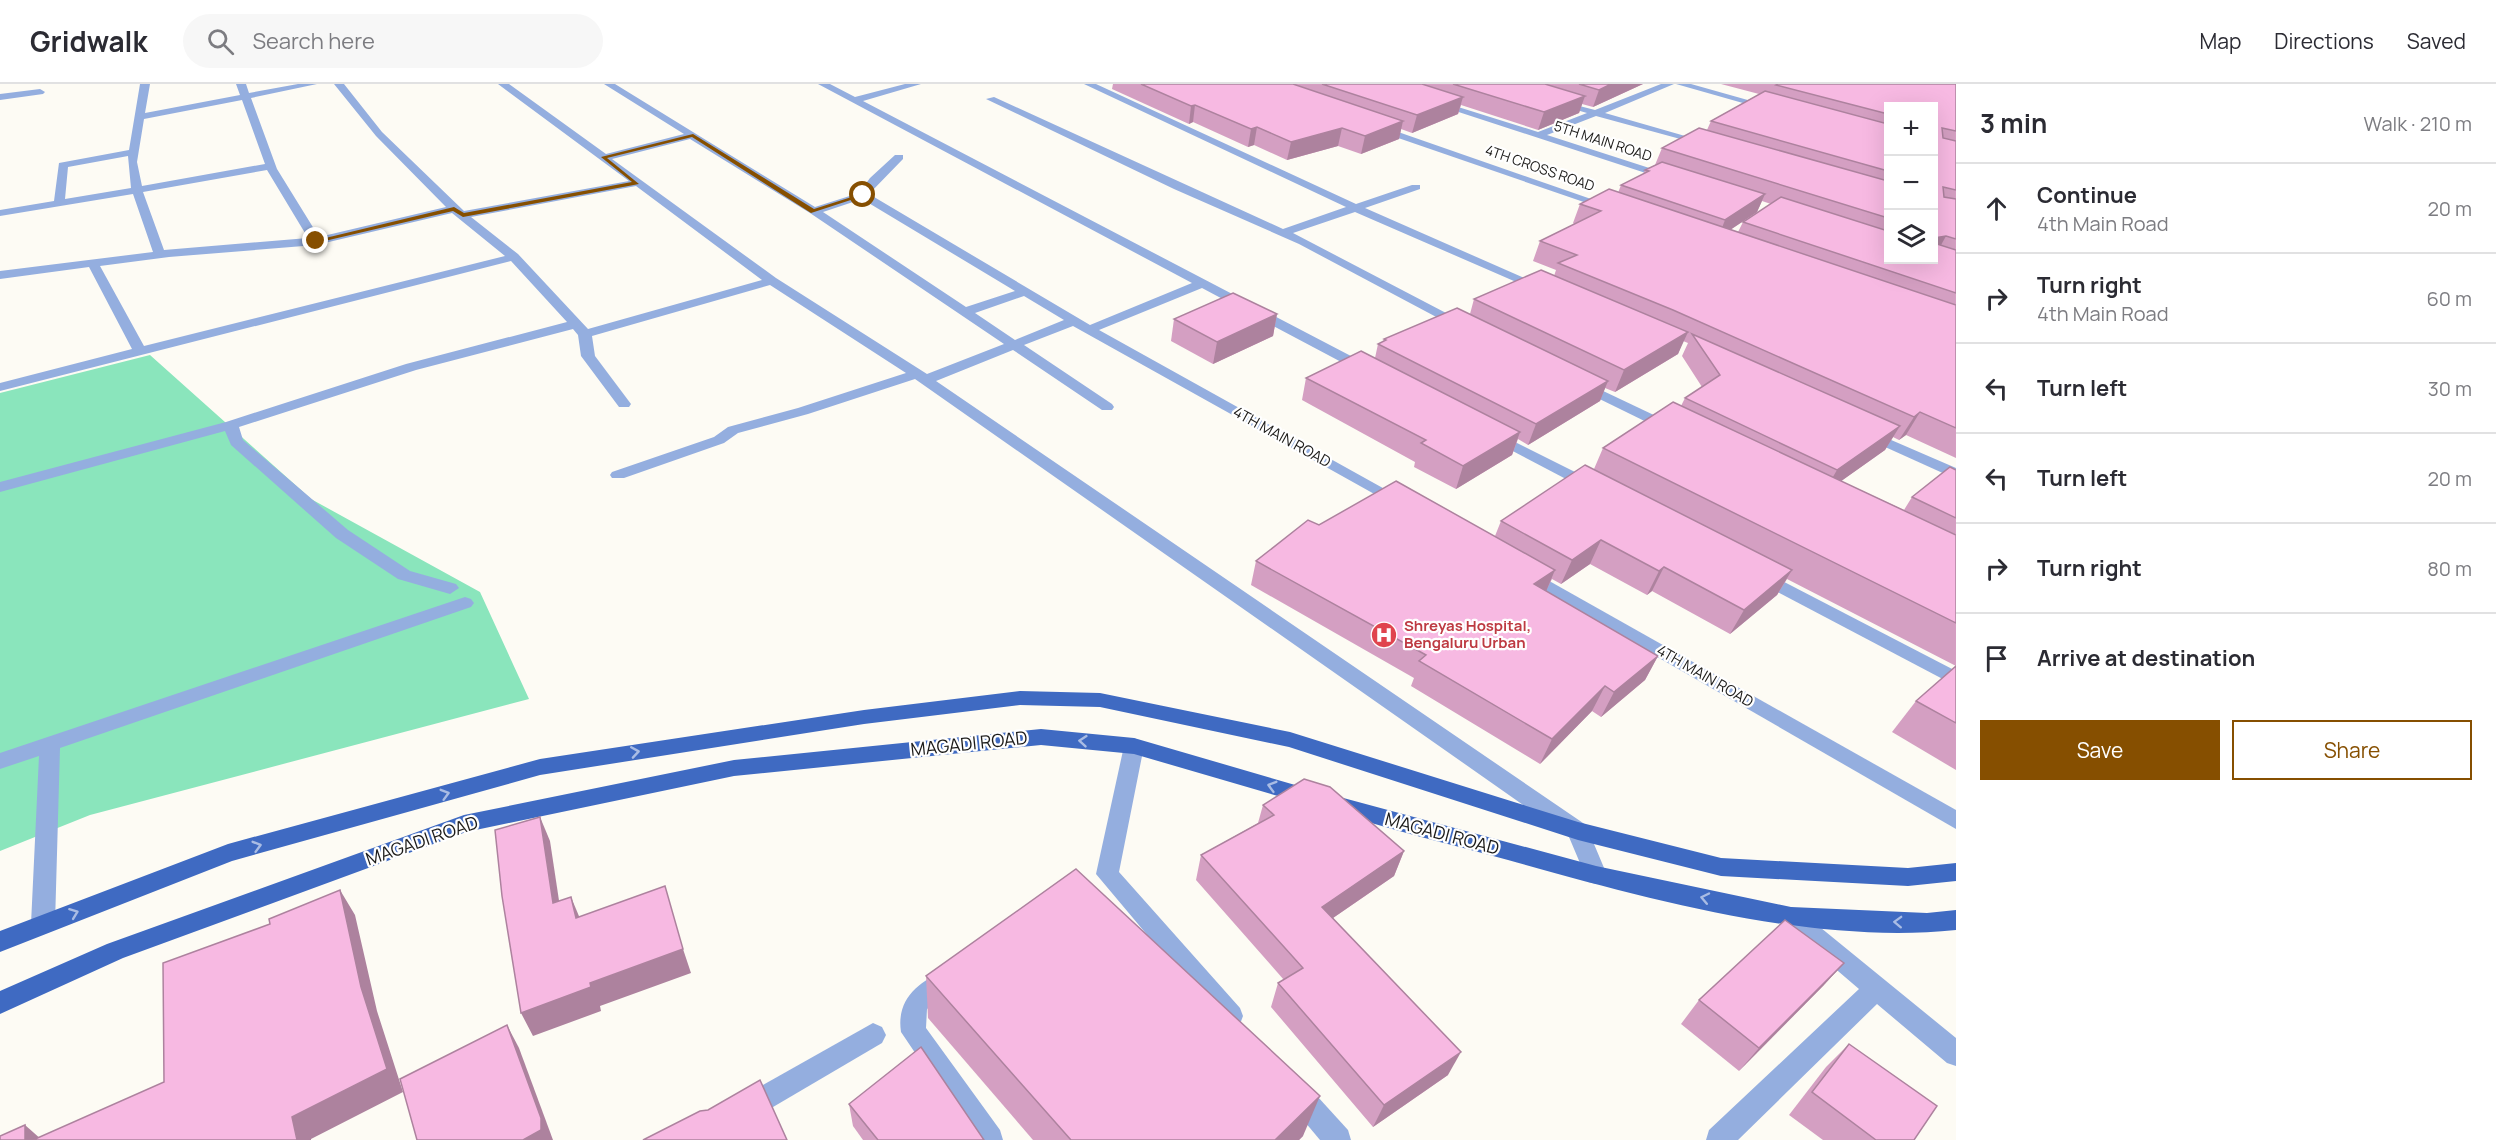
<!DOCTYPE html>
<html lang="en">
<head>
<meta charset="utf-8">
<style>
	:root { --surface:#fff; --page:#f7f7f7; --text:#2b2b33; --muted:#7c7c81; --line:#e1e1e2; --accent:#864f00 }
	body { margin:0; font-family:Manrope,sans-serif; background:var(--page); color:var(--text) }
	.controls { position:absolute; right:18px; top:18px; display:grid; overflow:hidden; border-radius:0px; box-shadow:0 6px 24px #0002 }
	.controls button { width:54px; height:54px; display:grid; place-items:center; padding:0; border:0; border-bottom:2px solid var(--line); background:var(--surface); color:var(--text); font:30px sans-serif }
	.stop { position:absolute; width:18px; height:18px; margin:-14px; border:4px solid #864f00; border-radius:50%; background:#fff }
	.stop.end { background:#864f00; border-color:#fff; box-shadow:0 2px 6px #0008 }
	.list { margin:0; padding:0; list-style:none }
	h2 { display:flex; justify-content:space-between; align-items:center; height:78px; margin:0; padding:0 24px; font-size:26px }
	h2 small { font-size:20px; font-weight:400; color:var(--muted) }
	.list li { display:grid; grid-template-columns:39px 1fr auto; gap:18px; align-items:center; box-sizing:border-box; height:90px; padding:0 24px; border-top:2px solid var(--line) }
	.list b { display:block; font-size:22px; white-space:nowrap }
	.list p { margin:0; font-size:20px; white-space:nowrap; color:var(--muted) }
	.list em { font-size:20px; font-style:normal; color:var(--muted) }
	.actions { display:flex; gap:12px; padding:18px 24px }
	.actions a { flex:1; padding:14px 0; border:2px solid var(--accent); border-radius:0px; text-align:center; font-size:21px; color:var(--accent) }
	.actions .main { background:var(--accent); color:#fff }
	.icon { flex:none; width:33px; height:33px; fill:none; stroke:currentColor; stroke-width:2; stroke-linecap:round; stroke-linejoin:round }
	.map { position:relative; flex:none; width:1956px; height:1056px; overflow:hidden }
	header { display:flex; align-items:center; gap:36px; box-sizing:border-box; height:84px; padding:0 30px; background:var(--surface); border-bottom:2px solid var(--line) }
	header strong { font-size:28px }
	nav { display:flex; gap:33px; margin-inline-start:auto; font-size:21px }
	.search { width:420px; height:54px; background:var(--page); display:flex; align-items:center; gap:15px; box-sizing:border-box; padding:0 21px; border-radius:33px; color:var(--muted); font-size:22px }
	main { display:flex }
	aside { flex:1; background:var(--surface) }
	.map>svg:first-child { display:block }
	.green { fill:#8ae5bc }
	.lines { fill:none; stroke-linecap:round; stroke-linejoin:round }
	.minor { fill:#94aedf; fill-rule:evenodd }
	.major { fill:#3f6ac2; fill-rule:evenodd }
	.wall { fill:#d49fc2; fill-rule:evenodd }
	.shaded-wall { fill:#ad829e }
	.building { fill:#f7b9e2; stroke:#ad829e; stroke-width:1.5 }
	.oneway { stroke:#a9bce4 }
	.route { fill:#864f00 }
	.labels { text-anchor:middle; stroke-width:4.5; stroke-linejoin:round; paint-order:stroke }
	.far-street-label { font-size:14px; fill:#1c1b19; stroke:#fff }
	.street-label { font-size:15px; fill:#1c1b19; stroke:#fff }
	.health-label { font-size:15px; font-weight:bold; fill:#be3a42; stroke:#fff; text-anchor:start }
	.near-street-label { font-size:18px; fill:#1c1b19; stroke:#fff }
</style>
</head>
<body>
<header>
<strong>Gridwalk</strong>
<div class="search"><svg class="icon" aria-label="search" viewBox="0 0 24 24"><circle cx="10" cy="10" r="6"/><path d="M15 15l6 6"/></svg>Search here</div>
<nav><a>Map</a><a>Directions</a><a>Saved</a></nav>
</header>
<main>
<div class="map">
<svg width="1956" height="1056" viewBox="0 0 1956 1056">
	<rect width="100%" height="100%" fill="#fdfbf4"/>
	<path class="green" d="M150,271L311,415L480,508L529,615L90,731L0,767V309Z"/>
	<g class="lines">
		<g class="minor">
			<path d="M140,0H150L145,29L240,11L236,0H246L249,9L298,0H317L251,14L277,85L319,153L446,123L376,52L334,0H344L382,48L464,127L629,97L498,0H509L606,70L684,50L604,0H615L815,123L859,109L870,94L895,71H903V75L869,110L1090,241L1192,199L818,0H830L855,13L905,0H921L863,17L1372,283V289H1362L1202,204L1099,246L1408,418L1400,423L1394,421L1073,242L1024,261L1112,320L1114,323L1112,326H1102L1013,266L936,297L1586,741L1607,791L1604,798L1596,800L1588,798L1569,753L915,295L808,330L738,349L724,359L624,394H612L610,391L612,388L714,353L728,343L798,324L906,289L770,201L592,252L595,272L631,320L629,323H619L581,272L578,251L573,245L416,286L239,343L243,356L348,446L410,487L456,500L459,504L450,510L398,495L336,454L231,361L225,347L0,408V398L226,338L406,280L567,238L511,177L0,307V299L132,265L89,183L0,195V187L153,168L133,110L0,132V126L54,117L59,79L129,66ZM242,16L265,80L142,102L137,78L144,35ZM690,55L810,129L1004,260L927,290L776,194L612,75ZM128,72L131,104L65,115L68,83ZM267,86L308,154L164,166L143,108ZM636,102L762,196L588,245L518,170L471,133ZM862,115L1015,207L966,223L823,128ZM452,129L505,172L144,262L100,182L169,173L316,161ZM1024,212L1064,236L1015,256L975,229Z"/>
			<path d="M1084,0H1096L1356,120L1412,101H1420V105L1365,124L1547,204L1541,208L1537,207L1355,128L1293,149L1469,241L1462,245L1457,244L1299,160L1174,105L986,15L994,13L1283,145L1346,123Z"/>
			<path d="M1661,0H1674L1605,29L1706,58V62L1596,32L1547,51L1671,91V95L1667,96L1431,19L1439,17L1538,48L1587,29L1556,20V16L1595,26Z"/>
			<path d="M1676,0H1691L1776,24L1771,27Z"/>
			<path d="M40,5L45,8L43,10L0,16V10Z"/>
			<path d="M1375,42H1381L1617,124L1607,126L1375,46Z"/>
			<path d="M1580,296L1677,342L1679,345L1672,349L1667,348L1575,303V297Z"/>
			<path d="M1868,346L1956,384V395L1863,353L1861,350Z"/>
			<path d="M1493,347L1597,399L1599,402L1597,405H1585L1488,354L1486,351L1488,348Z"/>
			<path d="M1528,485L1956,726V745L1522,495L1519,491Z"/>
			<path d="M1761,486L1956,587V602L1755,496L1752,492Z"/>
			<path d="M465,513L471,515L474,519L471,523L60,664L55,840L51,847L43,850L35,847L31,840L39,672L0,685V669Z"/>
			<path d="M1134,654L1141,657L1144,662L1119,788L1240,924L1243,932L1240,940L1231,943L1222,940L1096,790L1124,662L1127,657Z"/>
			<path d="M1791,823L1799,826L1956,954V982L1947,979L1877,920L1738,1056H1706L1709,1046L1859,905L1783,840L1779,833L1783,826Z"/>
			<path d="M946,887L955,890L958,898L955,906L927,925L926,944L1000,1046L1003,1056H974L901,948C896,916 918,897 946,887Z"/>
			<path d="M873,939L882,943L886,951L882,959L756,1033L747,1037L738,1033L734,1024L738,1015Z"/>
			<path d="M1298,997L1307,1001L1348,1046L1351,1056H1320L1289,1019L1285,1010L1289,1001Z"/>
		</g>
		<g class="major">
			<path d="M1020,607L1100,609L1290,648L1578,738L1721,774L1908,784L1956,779V797L1908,802L1721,792L1578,756L1289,663L1100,623L1020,621L864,640L540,691L232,777L0,868V847L228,760L540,675L864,626Z"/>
			<path d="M1041,645L1134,654L1309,705L1316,707L1320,713L1316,719L1309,721L1134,670L1041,661L734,692L466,748L123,874L0,930V907L107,860L464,731L734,676Z"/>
			<path d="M1336,712L1596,782L1791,823L1927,829L1956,826V846C1812,861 1647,815 1508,776C1449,760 1388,745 1328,726L1325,720L1328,714Z"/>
		</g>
	</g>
	<g class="wall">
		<path d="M1113,0H1643L1593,23L1582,20L1579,29L1538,46L1461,21L1458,30L1412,49L1401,45L1399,55L1361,70L1338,62L1287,76L1254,61L1248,63L1193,38L1189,40L1112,5Z"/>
		<path d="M1721,0H1956V374L1906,351L1899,356L1893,353L1885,366L1841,397L1904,426L1912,413L1956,386V582L1787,495L1777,511L1730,550L1652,507L1647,511L1590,480L1561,500L1552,495L1546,507L1658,572L1645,596L1601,633L1592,627L1540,680L1411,602L1414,594L1251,501L1256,477L1319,441L1495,452L1501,437L1594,385L1603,364L1681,322L1685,314L1702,303L1682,272L1688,259L1683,257L1678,270L1615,308L1605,304L1600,317L1528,361L1518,355L1512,371L1456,405L1414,383L1415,378L1302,316L1306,294L1375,274L1378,260L1383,258L1384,255L1470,230L1474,215L1554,192L1556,186L1533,177L1540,157L1574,140L1573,139L1580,120L1618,109L1621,101L1643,90L1645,86L1655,81L1662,64L1707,46L1711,37L1759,10ZM1888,22H1934V176H1888ZM1762,117L1771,120L1743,138L1738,148L1730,146L1757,128Z"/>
		<path d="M1277,230L1273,252L1213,280L1171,257L1174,235Z"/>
		<path d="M1956,582V686L1892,648L1916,617Z"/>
		<path d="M1263,721L1404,767L1394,792L1333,834L1448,991L1373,1043L1271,923L1278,899L1284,896L1196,796L1201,771L1258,739Z"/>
		<path d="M1844,879L1823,902L1739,987L1681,940L1699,916Z"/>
		<path d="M926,892L1303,1052L1299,1056H1033L928,934Z"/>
		<path d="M1849,960L1914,1056H1823L1789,1031L1826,983Z"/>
		<path d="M849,1020L984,1056H863L853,1042Z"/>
	</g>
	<g class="shaded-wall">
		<path d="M1611,0H1643L1593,23L1599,6Z"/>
		<path d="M1585,12L1579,29L1538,46L1544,28Z"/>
		<path d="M1463,13L1458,30L1412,49L1417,31Z"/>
		<path d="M1195,21L1193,38L1189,40L1191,22Z"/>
		<path d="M1403,37L1399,55L1361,70L1365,52Z"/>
		<path d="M1257,43L1254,61L1248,63L1251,45Z"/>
		<path d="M1342,44L1338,62L1287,76L1291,58Z"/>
		<path d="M1765,110L1757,128L1718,154L1725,136Z"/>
		<path d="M1946,152L1935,172H1934V154Z"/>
		<path d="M1277,230L1273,252L1213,280L1217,258Z"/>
		<path d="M1688,248L1678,270L1615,308L1624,286Z"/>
		<path d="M1608,297L1600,317L1528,361L1536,340Z"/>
		<path d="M1920,328L1906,351L1899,356L1914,333Z"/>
		<path d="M1900,342L1885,366L1823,410L1837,386Z"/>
		<path d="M1520,348L1512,371L1456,405L1463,382Z"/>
		<path d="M1601,456L1590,480L1561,500L1572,476Z"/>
		<path d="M1664,483L1652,507L1647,511L1659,487Z"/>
		<path d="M1555,486L1545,510L1534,500Z"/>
		<path d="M1792,486L1777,511L1730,550L1744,526Z"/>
		<path d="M1658,572L1645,596L1601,633L1614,608Z"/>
		<path d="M1605,602L1592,627L1540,680L1552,655Z"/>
		<path d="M540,733L550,757L563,843L553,819Z"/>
		<path d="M1404,767L1394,792L1314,847L1322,823Z"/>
		<path d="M340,806L355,831L377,927L403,1008L311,1055V1056H297L292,1033Z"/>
		<path d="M571,813L581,837L576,834Z"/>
		<path d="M683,865L691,889L600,922L601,927L533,952L521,929L590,899Z"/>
		<path d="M1844,879L1823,902L1739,987L1759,964Z"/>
		<path d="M507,941L519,964L553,1056H523Z"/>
		<path d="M1461,968L1448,991L1373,1043L1384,1021Z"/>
		<path d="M1320,1012L1303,1052L1299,1056H1275Z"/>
		<path d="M25,1041L42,1056H25Z"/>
	</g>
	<g class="building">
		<path d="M1141,0H1293L1403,37L1365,52L1342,44L1291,58L1257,43L1251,45L1195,21L1191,22Z"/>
		<path d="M1322,0H1422L1463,13L1417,31Z"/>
		<path d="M1453,0H1545L1585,12L1544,28Z"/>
		<path d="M1579,0H1611L1599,6Z"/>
		<path d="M1778,0H1956V47L1942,44L1943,54L1956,57V106L1943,103L1944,113L1956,115V155L1946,152L1934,154V22H1888V30L1776,1Z"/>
		<path d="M1765,7L1888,40V87L1711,37Z"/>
		<path d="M1699,44L1888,97V134L1662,64Z"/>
		<path d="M1662,78L1765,110L1725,136L1621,101L1649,87L1645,86Z"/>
		<path d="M1609,105L1956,221V344L1920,328L1914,333L1673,226L1558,179L1577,171L1540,157L1601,127L1580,120Z"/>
		<path d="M1781,113L1888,147V176H1934V159L1956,166V209L1743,138Z"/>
		<path d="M1541,186L1688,248L1624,286L1474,215Z"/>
		<path d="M1233,209L1277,230L1217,258L1174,235Z"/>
		<path d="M1457,224L1608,297L1536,340L1378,260L1386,256L1384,255Z"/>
		<path d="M1692,250L1900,342L1837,386L1685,314L1720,291Z"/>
		<path d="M1361,267L1520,348L1463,382L1421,359L1426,356L1306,294Z"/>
		<path d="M1673,318L1956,451V539L1603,364Z"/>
		<path d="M1585,381L1792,486L1744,526L1664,483L1659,487L1601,456L1572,476L1501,437Z"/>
		<path d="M1950,383L1956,386V434L1912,413Z"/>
		<path d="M1396,397L1555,486L1534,500L1658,572L1614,608L1605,602L1552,655L1419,577L1426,571L1256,477L1308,436L1319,441Z"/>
		<path d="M1956,582V639L1916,617Z"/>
		<path d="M1304,695L1330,703L1404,767L1322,823L1461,968L1384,1021L1278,899L1303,884L1201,771L1274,731L1263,721Z"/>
		<path d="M540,733L553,819L571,813L576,834L665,802L683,865L590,899L591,903L521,929L502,812L495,746Z"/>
		<path d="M1076,785L1320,1012L1275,1056H1071L926,892Z"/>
		<path d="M340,806L361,903L387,985L292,1033L297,1056H33L164,998L163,879L270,840L269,835Z"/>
		<path d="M1785,836L1844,879L1759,964L1699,916Z"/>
		<path d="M507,941L541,1034V1046L523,1056H417L400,995Z"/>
		<path d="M1849,960L1937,1022L1914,1056H1876L1812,1008Z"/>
		<path d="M921,963L984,1056H878L849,1020Z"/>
		<path d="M760,996L787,1056H643L700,1027L708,1026Z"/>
		<path d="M25,1041V1056H0V1052Z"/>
	</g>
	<defs><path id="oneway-chevron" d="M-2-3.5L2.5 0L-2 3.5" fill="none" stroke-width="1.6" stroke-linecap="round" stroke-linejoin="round" transform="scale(1.5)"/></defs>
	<g class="oneway">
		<use href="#oneway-chevron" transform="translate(1083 657) rotate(-175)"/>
		<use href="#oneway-chevron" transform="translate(635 668) rotate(-9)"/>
		<use href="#oneway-chevron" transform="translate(1272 702) rotate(-164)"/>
		<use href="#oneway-chevron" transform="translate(445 710) rotate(-16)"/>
		<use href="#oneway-chevron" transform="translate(257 762) rotate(-16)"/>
		<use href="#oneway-chevron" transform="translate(1705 814) rotate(-168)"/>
		<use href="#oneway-chevron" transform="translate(74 829) rotate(-21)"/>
		<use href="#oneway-chevron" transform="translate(1898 838) rotate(-178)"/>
	</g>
	<path class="route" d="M693,50L814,125L861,110L866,111L811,129L692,53L607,74L639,100L463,133L453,127L316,159L313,157L454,123L464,129L632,98L601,73Z"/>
	<defs>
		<g id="hospital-disc" transform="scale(1.35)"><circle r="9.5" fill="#e0444e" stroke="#fff"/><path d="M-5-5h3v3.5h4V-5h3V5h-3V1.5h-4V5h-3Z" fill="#fff"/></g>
	</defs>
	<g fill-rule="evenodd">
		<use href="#hospital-disc" x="1384" y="551"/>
	</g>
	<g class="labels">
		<g class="far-street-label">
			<text transform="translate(1603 57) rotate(18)" y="5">5TH MAIN ROAD</text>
			<text transform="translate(1540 84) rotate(19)" y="5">4TH CROSS ROAD</text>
		</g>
		<g class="street-label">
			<text transform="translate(1282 353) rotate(29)" y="5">4TH MAIN ROAD</text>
			<text transform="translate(1705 592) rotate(30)" y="5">4TH MAIN ROAD</text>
		</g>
		<g class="health-label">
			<text x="1404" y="547">Shreyas Hospital,<tspan x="1404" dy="17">Bengaluru Urban</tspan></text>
		</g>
		<g class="near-street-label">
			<text transform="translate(969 660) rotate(-6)" y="6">MAGADI ROAD</text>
			<text transform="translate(1442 750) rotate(15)" y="6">MAGADI ROAD</text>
			<text transform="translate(422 757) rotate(-19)" y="6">MAGADI ROAD</text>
		</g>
	</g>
</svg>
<div class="controls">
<button>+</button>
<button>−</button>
<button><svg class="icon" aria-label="layers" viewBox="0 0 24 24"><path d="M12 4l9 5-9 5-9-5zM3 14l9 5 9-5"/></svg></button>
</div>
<div class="stop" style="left:863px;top:111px"></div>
<div class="stop end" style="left:316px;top:157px"></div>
</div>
<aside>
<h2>3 min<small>Walk · 210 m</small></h2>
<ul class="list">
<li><svg class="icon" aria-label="ahead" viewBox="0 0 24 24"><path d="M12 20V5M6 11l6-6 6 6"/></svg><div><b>Continue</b><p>4th Main Road</p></div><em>20 m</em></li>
<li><svg class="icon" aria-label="right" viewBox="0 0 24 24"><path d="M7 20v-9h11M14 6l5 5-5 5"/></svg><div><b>Turn right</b><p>4th Main Road</p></div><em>60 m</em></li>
<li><svg class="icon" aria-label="left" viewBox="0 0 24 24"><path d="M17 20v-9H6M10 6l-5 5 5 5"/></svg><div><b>Turn left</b></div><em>30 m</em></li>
<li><svg class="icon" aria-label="left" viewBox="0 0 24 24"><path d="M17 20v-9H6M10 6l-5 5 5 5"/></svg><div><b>Turn left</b></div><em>20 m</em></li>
<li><svg class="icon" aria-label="right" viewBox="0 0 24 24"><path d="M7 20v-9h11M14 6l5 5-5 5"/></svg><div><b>Turn right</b></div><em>80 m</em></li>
<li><svg class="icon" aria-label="arrive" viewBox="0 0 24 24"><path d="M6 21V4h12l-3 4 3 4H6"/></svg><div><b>Arrive at destination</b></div></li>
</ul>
<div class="actions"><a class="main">Save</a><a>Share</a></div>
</aside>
</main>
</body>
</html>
